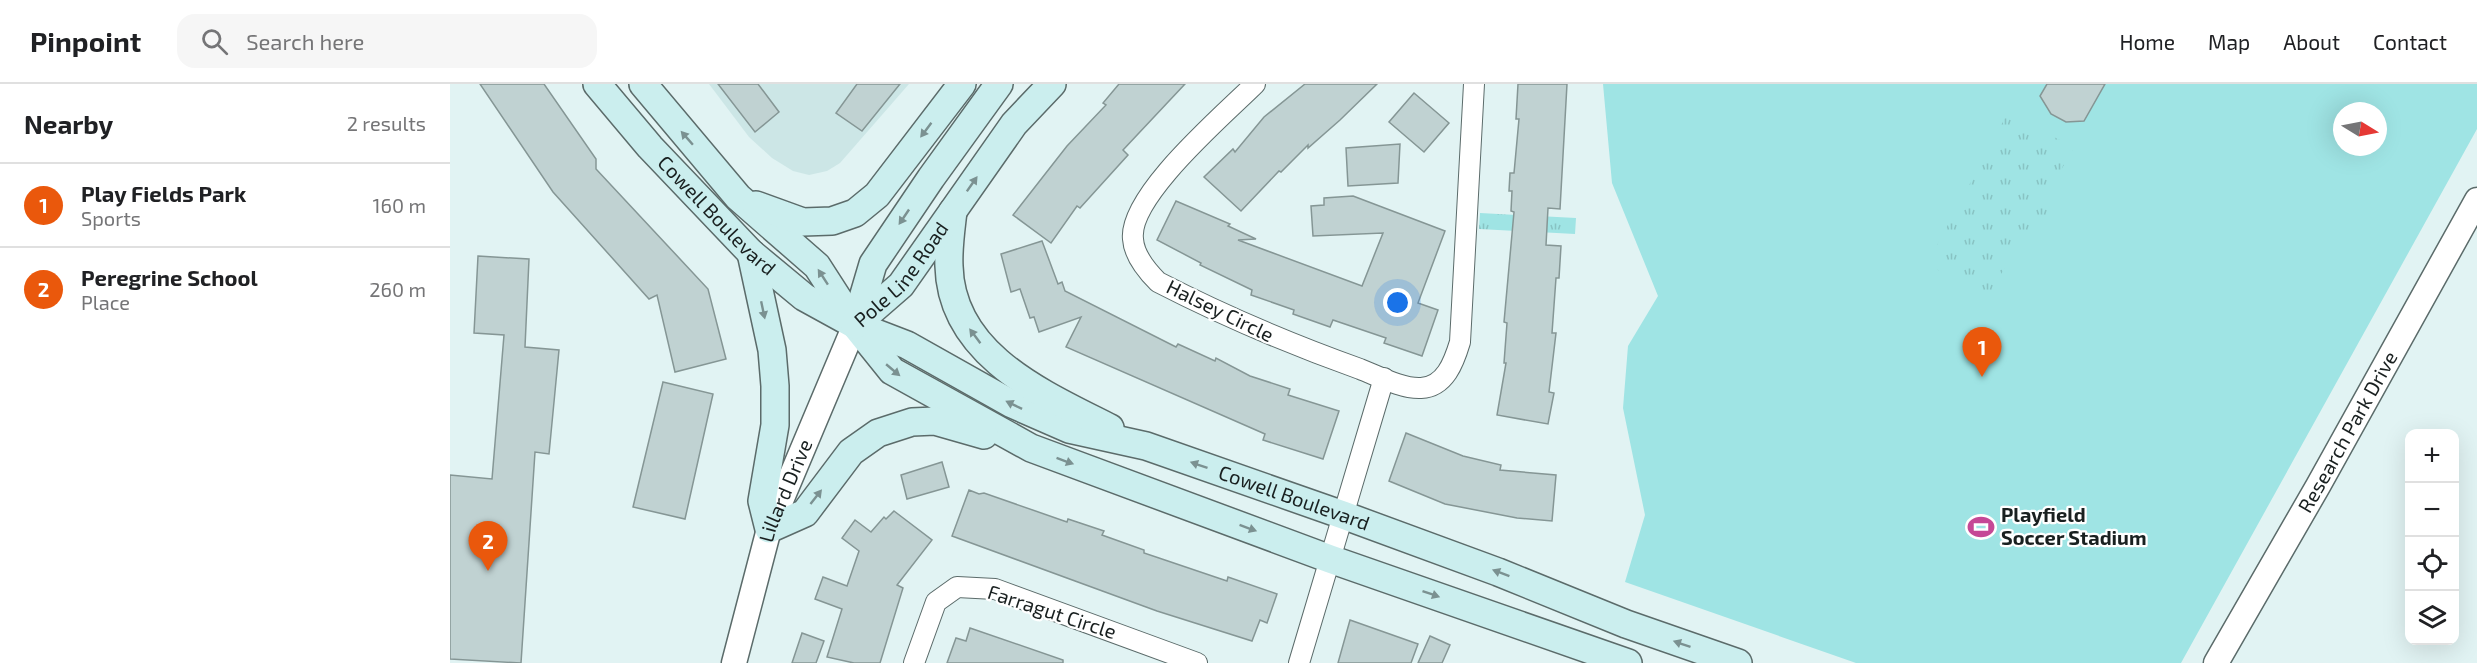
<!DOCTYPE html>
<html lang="en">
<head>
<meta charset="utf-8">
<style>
	:root { --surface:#fff; --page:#f6f6f6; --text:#202124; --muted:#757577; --line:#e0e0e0; --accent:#ea580c }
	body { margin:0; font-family:"Exo 2",sans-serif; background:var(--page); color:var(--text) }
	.controls { position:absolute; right:18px; bottom:18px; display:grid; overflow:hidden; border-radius:12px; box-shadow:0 6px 24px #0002 }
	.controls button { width:54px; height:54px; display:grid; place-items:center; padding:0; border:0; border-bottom:2px solid var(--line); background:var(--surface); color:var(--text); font:30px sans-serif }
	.compass { position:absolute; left:1883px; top:18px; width:54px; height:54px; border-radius:50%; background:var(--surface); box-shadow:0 6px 24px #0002; rotate:100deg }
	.you { position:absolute; left:948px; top:219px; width:21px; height:21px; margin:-15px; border:4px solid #fff; border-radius:50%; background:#1a73e8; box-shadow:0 0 0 9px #1a73e833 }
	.badge { display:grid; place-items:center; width:39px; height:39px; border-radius:50%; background:var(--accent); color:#fff; font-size:20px; font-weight:700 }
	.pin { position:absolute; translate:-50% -50px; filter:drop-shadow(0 2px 3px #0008) }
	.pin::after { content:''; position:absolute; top:32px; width:21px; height:18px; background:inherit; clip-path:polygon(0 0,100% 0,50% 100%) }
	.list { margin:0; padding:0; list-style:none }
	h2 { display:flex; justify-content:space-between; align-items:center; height:78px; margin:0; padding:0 24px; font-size:26px }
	h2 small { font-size:20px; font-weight:400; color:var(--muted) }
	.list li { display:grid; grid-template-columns:39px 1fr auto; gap:18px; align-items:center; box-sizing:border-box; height:84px; padding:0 24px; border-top:2px solid var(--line) }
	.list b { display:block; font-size:22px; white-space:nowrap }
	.list p { margin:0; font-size:20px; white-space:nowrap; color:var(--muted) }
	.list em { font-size:20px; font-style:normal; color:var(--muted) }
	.icon { flex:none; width:33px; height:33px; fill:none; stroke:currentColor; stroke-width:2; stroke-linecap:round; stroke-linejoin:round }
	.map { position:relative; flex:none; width:2027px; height:579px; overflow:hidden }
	header { display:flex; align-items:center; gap:36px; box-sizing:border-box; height:84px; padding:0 30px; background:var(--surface); border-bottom:2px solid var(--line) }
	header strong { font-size:28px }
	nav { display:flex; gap:33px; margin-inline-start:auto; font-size:21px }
	.search { width:420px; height:54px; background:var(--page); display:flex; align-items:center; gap:15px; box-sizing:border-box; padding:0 21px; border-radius:18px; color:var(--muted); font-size:22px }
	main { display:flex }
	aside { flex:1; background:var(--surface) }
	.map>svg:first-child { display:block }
	.built { fill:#cce6e6 }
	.grass { fill:#9fe4e4; fill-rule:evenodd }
	.park { fill:url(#park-tufts) }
	.building { fill:#c0d2d2; stroke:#859695; stroke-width:1.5 }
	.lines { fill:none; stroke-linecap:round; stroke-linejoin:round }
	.minor-casing { stroke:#5b6b6a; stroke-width:22 }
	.tertiary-casing { stroke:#5b6b6a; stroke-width:27 }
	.secondary-casing { stroke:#5b6b6a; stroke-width:30 }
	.minor { stroke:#fff; stroke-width:20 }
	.tertiary { stroke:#fff; stroke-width:24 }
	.secondary { stroke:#cbeeee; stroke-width:27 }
	.oneway { fill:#7b9191 }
	.labels { text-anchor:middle; stroke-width:4.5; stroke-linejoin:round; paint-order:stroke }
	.street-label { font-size:20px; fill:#192020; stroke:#fff }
	.poi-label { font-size:20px; font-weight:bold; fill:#192020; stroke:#fff; text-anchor:start }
</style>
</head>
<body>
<header>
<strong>Pinpoint</strong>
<div class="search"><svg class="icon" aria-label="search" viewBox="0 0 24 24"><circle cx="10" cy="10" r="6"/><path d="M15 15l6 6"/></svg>Search here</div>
<nav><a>Home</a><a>Map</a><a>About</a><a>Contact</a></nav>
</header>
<main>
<aside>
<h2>Nearby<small>2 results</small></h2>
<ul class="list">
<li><span class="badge">1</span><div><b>Play Fields Park</b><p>Sports</p></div><em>160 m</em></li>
<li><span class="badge">2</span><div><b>Peregrine School</b><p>Place</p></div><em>260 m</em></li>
</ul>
</aside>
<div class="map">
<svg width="2027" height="579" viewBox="0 0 2027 579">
	<defs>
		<pattern id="park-tufts" width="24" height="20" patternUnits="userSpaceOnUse" patternTransform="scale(1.5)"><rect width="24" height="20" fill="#9fe4e4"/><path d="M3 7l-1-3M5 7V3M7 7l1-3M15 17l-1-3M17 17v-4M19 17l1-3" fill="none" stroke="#88c3c3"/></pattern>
	</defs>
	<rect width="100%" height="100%" fill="#e1f3f3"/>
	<path class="built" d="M259,0H459L390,79L377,87L359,91L343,87L322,74L299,53Z"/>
	<path class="grass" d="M1153,0H2027V45L1731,579H1406L1175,498L1195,431L1173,324L1178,262L1208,212L1162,99ZM1892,27H1928V63H1892Z"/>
	<g class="park">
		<path d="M1557,30L1624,63L1596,113L1598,128L1580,160L1566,164L1538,213L1477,180Z"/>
		<path d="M1030,129L1126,134L1125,150L1029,145Z"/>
	</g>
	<g class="building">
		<path d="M30,0H94L146,75V85L258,205L276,275L225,288L207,211L199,215L103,108Z"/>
		<path d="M268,0H308L329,28L305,48Z"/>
		<path d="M407,0H450L412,47L386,29Z"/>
		<path d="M669,0H735L673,66L678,71L630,124L627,122L601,159L563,131L617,62L656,21L653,19Z"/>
		<path d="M855,0H927L890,36L858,64V61L831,88L829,87L791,127L754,93L783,65L785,68L814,33Z"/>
		<path d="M1068,0H1117L1110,125L1098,124L1096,161L1111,162L1109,194H1106L1102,249H1106L1099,308L1104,309L1098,340L1047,331L1056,279H1054L1057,239L1054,238L1064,128L1061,127L1062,107H1059L1060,89H1064L1069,35H1066Z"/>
		<path d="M1597,0H1655L1634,37L1616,38L1601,30L1590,12Z"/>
		<path d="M964,9L999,39L974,68L939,38Z"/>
		<path d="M950,60L948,99L898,102L896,64Z"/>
		<path d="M903,112L995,147L968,219L988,226L972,272L934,259L936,254L883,236L880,243L843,230L844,226L801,211L802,206L750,181L751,179L707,156L726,117L780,140L778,142L806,155L788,156L912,202L933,149L863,152L861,122L874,121V114Z"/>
		<path d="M592,157L608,200L612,198L615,207L726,263L728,260L765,277L766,274L800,292L840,305L838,311L889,327L873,375L813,356L815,350L616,263L631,233L589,248L584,233L580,234L570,205L561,208L551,170Z"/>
		<path d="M28,172L79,175L75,263L109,266L99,370L85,368L71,579L0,575V391L42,395L54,251L24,249Z"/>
		<path d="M213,298L263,310L235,435L183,423Z"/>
		<path d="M956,349L1013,372L1051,381L1050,386L1106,391L1102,437L1067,434L995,420L939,397Z"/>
		<path d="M492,378L499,403L457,415L451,391Z"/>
		<path d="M519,406L529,410L534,409L617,438L618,435L654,447L652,451L694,466V469L709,474L777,497L778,493L827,510L817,539L810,536L802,557L707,527L502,452Z"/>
		<path d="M444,427L482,456L447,501L453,504L430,579H404L377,573L392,525L365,515L373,493L397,502L409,467L392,454L405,436L421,448L434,433L436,435Z"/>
		<path d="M900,536L968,560L961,579H888Z"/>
		<path d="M520,544L613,576V579H497L506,554L516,557Z"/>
		<path d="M352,549L374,557L366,579H342Z"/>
		<path d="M980,552L1000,561L992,579H968Z"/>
	</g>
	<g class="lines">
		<g class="minor-casing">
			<g id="minor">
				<path d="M805,0C775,30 678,112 683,155C684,172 697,187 708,198C774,232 840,260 910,285C928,292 952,305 971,304C995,303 1004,278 1010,258L1024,0"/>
				<path d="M464,579L486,518L507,503L545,505L747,579"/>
				<path d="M849,579L934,294"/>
			</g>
		</g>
		<g class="tertiary-casing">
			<g id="tertiary">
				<path id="s1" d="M284,579L319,445L405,241"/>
				<path id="s2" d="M1766,579L1868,402L2027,116"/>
			</g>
		</g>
		<g class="secondary-casing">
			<g id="secondary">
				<path id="s3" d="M147,0L200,63L301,169L354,213L405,241L457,261L562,320L619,345L696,362L893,431L1048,488L1176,540L1288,579"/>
				<path d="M193,0L288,113L367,182L405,241L442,287L581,364L880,475L1178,579"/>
				<path d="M306,121L353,138L382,137L405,129L427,111L512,0"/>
				<path d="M503,127C501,145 498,164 499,182C501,271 593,310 660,344"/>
				<path d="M301,169L322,266L325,302V341L312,417L319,445L355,429L401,368L428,349L462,338L485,337L534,351"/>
				<path id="s4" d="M405,241L451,201L564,40L602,0"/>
				<path d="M405,241L423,180L481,94L549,0"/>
			</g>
		</g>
		<use href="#minor" class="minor"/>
		<use href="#tertiary" class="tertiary"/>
		<use href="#secondary" class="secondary"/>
	</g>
	<defs><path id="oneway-solid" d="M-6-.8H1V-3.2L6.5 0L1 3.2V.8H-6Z" transform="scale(1.5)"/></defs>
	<g class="oneway">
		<use href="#oneway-solid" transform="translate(476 46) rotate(127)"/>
		<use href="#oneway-solid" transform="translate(237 54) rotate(-131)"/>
		<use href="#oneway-solid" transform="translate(522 100) rotate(-55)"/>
		<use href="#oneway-solid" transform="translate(454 133) rotate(124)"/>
		<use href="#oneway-solid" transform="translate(373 193) rotate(-123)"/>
		<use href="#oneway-solid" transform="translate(313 226) rotate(78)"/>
		<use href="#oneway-solid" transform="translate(525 252) rotate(-127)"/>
		<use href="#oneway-solid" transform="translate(443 286) rotate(40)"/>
		<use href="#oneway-solid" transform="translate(564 321) rotate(-154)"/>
		<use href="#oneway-solid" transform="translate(615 377) rotate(20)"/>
		<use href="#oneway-solid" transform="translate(749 381) rotate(-161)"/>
		<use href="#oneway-solid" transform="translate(366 413) rotate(-52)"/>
		<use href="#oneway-solid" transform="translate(798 444) rotate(20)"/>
		<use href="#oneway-solid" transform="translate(1051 489) rotate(-159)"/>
		<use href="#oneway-solid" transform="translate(981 510) rotate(19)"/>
		<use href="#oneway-solid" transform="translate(1232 560) rotate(-161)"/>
	</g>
	<defs>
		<g id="stadium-bare" transform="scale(2.07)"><path d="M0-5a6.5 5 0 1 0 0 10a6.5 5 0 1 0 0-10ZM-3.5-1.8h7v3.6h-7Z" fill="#c54896" stroke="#fff" stroke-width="2.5" paint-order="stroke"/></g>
	</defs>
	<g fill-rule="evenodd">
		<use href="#stadium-bare" x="1531" y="443"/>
	</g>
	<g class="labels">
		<g class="street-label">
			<text dy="7" stroke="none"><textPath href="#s3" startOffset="178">Cowell Boulevard</textPath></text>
			<text dy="7" stroke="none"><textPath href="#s4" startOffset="69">Pole Line Road</textPath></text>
			<text transform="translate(770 227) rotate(26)" y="7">Halsey Circle</text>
			<text dy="7" stroke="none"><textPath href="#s2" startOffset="266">Research Park Drive</textPath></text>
			<text dy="7" stroke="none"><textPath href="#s1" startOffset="180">Lillard Drive</textPath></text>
			<text dy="7" stroke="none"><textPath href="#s3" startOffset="830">Cowell Boulevard</textPath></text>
			<text transform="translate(602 528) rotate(18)" y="7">Farragut Circle</text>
		</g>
		<g class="poi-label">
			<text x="1551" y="438">Playfield<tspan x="1551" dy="23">Soccer Stadium</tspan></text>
		</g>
	</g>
</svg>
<div class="controls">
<button>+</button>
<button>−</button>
<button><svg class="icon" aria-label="locate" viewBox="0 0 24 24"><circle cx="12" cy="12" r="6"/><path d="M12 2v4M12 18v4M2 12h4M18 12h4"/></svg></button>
<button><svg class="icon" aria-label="layers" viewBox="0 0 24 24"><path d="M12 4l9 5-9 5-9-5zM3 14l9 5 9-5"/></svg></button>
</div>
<svg class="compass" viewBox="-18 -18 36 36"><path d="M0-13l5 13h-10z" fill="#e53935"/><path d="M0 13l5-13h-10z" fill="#757577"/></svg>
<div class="you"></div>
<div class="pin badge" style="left:1532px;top:293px">1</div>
<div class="pin badge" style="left:38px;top:487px">2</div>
</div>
</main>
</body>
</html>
